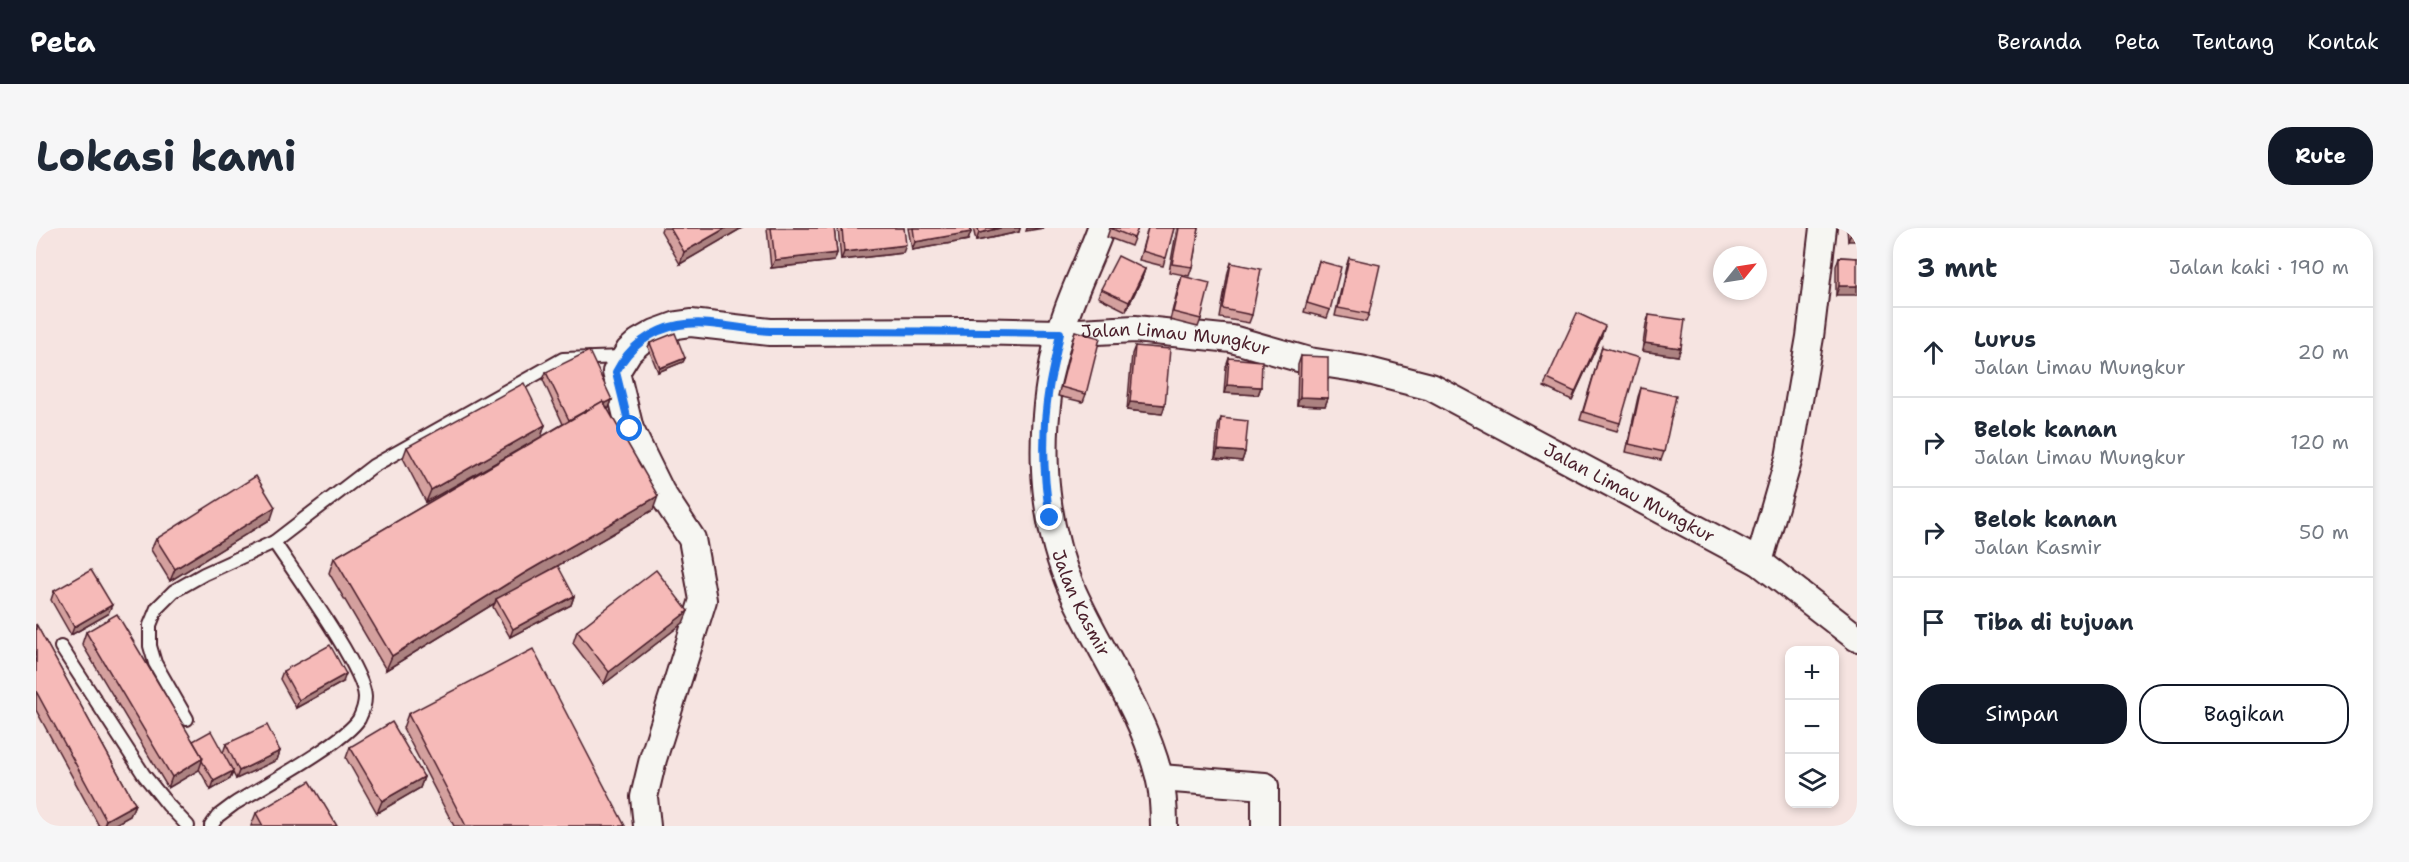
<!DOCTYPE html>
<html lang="id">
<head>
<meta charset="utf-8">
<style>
	:root { --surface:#fff; --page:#f6f6f7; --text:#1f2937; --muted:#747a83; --line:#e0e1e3; --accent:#111827 }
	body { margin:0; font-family:"Shantell Sans",sans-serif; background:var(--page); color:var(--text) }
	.controls { position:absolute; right:18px; bottom:18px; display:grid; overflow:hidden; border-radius:12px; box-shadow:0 3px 9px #0003 }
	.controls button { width:54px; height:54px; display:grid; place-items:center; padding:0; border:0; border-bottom:2px solid var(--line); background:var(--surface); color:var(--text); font:30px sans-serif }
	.compass { position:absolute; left:1677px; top:18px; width:54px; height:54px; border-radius:50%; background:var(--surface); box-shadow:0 3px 9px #0003; rotate:60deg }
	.stop { position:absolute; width:18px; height:18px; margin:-14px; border:4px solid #1a73e8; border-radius:50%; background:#fff }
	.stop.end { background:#1a73e8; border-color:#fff; box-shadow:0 2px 6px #0008 }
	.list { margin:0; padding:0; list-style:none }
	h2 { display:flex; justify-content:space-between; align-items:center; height:78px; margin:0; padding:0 24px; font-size:26px }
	h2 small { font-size:20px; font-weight:400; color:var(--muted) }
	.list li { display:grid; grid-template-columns:39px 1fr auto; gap:18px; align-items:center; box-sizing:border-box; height:90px; padding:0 24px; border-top:2px solid var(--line) }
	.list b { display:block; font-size:22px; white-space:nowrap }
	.list p { margin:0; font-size:20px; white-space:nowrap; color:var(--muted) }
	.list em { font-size:20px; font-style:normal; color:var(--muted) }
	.actions { display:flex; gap:12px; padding:18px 24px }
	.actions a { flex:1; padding:14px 0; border:2px solid var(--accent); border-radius:24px; text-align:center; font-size:21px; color:var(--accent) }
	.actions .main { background:var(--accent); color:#fff }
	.icon { flex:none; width:33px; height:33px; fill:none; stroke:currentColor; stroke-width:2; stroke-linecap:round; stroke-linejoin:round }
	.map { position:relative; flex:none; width:1821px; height:598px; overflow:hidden; border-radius:24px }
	header { display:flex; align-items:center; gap:36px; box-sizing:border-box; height:84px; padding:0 30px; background:var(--accent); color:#fff }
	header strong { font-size:28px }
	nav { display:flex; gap:33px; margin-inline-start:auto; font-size:21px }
	.intro { display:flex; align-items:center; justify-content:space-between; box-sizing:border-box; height:144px; padding:0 36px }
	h1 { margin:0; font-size:42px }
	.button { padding:15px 27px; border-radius:24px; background:var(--accent); color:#fff; font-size:21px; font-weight:700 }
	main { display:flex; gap:36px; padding:0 36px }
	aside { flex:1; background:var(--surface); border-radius:24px; box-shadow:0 3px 9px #0003 }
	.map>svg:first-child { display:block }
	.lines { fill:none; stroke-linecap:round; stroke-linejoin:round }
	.lane-casing { stroke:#4a1f2b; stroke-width:16 }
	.street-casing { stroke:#4a1f2b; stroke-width:30 }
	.lane { stroke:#f6f6f2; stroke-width:12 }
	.street { stroke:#f6f6f2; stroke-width:26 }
	.wall { fill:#d4a09e; stroke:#4a1f2b; stroke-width:1.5 }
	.shaded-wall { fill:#ac8281; stroke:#4a1f2b; stroke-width:1.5 }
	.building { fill:#f6bab8; stroke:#4a1f2b; stroke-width:1.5 }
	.route { stroke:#1a73e8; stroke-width:8 }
	.labels { text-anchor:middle; stroke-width:4.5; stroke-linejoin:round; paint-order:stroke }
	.street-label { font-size:18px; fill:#4a1f2b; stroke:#f6f6f2 }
</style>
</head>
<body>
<header>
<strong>Peta</strong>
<nav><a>Beranda</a><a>Peta</a><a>Tentang</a><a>Kontak</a></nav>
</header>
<div class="intro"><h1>Lokasi kami</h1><a class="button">Rute</a></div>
<main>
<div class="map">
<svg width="1821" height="598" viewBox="0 0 1821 598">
	<rect width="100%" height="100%" fill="#f6e4e1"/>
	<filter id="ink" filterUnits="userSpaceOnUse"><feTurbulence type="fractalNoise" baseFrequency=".0167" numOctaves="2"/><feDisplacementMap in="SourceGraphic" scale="12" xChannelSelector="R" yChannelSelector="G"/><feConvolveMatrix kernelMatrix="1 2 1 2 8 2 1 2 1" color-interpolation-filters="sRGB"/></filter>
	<g filter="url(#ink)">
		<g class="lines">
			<g class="lane-casing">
				<g id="lane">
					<path d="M25,419L108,547L132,577L152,598"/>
					<path d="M151,491L119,435L114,418V397L121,380L138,363L168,346L238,314L337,238L527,131L588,129"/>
					<path d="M175,598L182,588L198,576C224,560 309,514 323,491C326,485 329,476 329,469C328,440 257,343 238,314"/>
				</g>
			</g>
			<g class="street-casing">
				<g id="street">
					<path id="s1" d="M1065,0C1053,34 1033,71 1024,106C1002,191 1001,283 1037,364C1065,426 1106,481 1123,548C1127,564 1128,582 1128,598"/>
					<path d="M1723,334L1753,230L1774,109L1787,0"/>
					<path d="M1124,550L1229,558V598"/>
					<path id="s2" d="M611,598L608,569L617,531L667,372L656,311L625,264L594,201L580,144L593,123L603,114L619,105L641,97L655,95L734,104L933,103L1024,105L1099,101L1196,111L1273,133L1325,141L1395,159L1723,334L1821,410"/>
				</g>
			</g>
			<use href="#lane" class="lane"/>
			<use href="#street" class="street"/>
		</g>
		<g class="wall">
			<path d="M626,0H706L644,36L625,3Z"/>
			<path d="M731,0H798L801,25L798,33L735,40Z"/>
			<path d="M802,0H868L867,25L805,32Z"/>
			<path d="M872,0H934L935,4L932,12L876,22Z"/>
			<path d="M937,0H984L983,4L940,13Z"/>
			<path d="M1074,0H1102L1095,18L1071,9Z"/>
			<path d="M1112,0H1138L1127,38L1103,32Z"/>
			<path d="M1141,0H1163L1156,39L1153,48L1133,44Z"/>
			<path d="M1811,0H1821L1812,13Z"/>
			<path d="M1803,29L1821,30L1800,67V38Z"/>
			<path d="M1313,30L1333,86L1330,94L1299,88L1310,39Z"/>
			<path d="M1283,33L1294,82L1291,90L1268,84Z"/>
			<path d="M1195,35L1216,87L1213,95L1184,90L1192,44Z"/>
			<path d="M1109,41L1106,50L1090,83L1062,69L1065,61Z"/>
			<path d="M1146,48L1165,91L1162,99L1134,92L1143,56Z"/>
			<path d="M1613,87L1642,128L1606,123L1610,96Z"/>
			<path d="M1039,103L1050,166L1047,174L1022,168L1036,112Z"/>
			<path d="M1566,107L1536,172L1508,159L1511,151Z"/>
			<path d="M614,115L649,130L647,134L622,144L612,119Z"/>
			<path d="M1099,118L1129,177L1126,186L1091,182L1096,126Z"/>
			<path d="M1566,119L1584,195L1581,203L1544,192Z"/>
			<path d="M1265,128L1292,170L1289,178L1261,177L1262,137Z"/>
			<path d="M1193,130L1225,159L1222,167L1188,165L1190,139Z"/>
			<path d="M510,144L576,172L573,180L571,181L617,282L502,349L538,368L535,377L474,409L457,379L459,375L350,442L293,345L298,330L527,196L507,152Z"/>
			<path d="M1605,160L1628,224L1625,232L1590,224L1602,169Z"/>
			<path d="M1185,190L1209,224L1206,233L1179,230L1182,198Z"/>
			<path d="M509,197L505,209L390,274L367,230L371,219Z"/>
			<path d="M235,291L134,353L115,322L120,311Z"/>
			<path d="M18,363L72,386L35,407L15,372Z"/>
			<path d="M647,395L568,456L537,415L541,403Z"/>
			<path d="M0,396L99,576L94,588L76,598H63L0,482Z"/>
			<path d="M50,404L157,513L187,525L190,516L244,523L241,532L200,551L197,545L194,551L175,562L163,541L132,560L46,416Z"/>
			<path d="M247,443L307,454L260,480L244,451Z"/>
			<path d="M372,486L589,598H418L367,500Z"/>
			<path d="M314,519L388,549L384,560L341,585L310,530Z"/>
			<path d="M220,585L301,598H215Z"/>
		</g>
		<g class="shaded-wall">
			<path d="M690,0H706L644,36L648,24Z"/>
			<path d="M964,0H984L983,4L940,13L943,5Z"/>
			<path d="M991,0H1008L990,3Z"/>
			<path d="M935,4L932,12L876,22L879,14Z"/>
			<path d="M1821,4V13H1812L1815,5Z"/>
			<path d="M870,17L867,25L805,32L808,24Z"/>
			<path d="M801,25L798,33L735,40L739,32Z"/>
			<path d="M1109,41L1106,50L1090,83L1093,74Z"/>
			<path d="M1803,58H1821V67H1800Z"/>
			<path d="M1569,98L1566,107L1536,172L1539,164Z"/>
			<path d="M1609,115L1645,120L1642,128L1606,123Z"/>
			<path d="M649,130L647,134L622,144L624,140Z"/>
			<path d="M1191,157L1225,159L1222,167L1188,165Z"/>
			<path d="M1264,169L1292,170L1289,178L1261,177Z"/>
			<path d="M576,172L573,180L530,201L533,192Z"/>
			<path d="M1094,174L1129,177L1126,186L1091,182Z"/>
			<path d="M509,197L505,209L390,274L395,262Z"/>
			<path d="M1182,222L1209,224L1206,233L1179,230Z"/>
			<path d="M622,268L617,282L482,361L460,371L459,375L350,442L356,428L487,346Z"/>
			<path d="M239,279L235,291L134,353L139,341Z"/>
			<path d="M538,368L535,377L474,409L477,401Z"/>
			<path d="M76,377L72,386L35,407L38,399Z"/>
			<path d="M652,383L647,395L568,456L573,444Z"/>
			<path d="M310,446L307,454L260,480L263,472Z"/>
			<path d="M244,523L241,532L200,551L203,543Z"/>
			<path d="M167,530L163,542L132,560L136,549Z"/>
			<path d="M197,543L194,551L175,562L178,553Z"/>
			<path d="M388,549L384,560L341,585L346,573Z"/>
			<path d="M99,576L94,588L76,598H68L70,592Z"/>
		</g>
		<g class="building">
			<path d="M634,0H690L648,24Z"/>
			<path d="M735,0H798L801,25L739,32Z"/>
			<path d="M806,0H868L870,17L808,24Z"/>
			<path d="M877,0H934L935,4L879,14Z"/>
			<path d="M942,0H964L943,5Z"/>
			<path d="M1074,0H1102L1098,10Z"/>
			<path d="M1112,0H1138L1130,30L1106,23Z"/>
			<path d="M1143,0H1163L1156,39L1136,36Z"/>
			<path d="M1814,0H1821V4L1815,5Z"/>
			<path d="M1082,28L1109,41L1093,74L1065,61Z"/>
			<path d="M1803,29L1821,30V58H1803Z"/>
			<path d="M1313,30L1344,37L1333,86L1302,80Z"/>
			<path d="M1283,33L1305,39L1294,82L1271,75Z"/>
			<path d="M1195,35L1225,41L1216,87L1187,81Z"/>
			<path d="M1146,48L1174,55L1165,91L1137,84Z"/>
			<path d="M1541,85L1569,98L1539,164L1511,151Z"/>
			<path d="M1613,87L1649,92L1645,120L1609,115Z"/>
			<path d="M1039,103L1064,110L1050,166L1025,159Z"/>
			<path d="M639,105L649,130L624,140L614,115Z"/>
			<path d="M1099,118L1134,121L1129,177L1094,174Z"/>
			<path d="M1566,119L1603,130L1584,195L1547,184Z"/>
			<path d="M553,123L576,172L568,176L567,173L533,192L510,144Z"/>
			<path d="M1265,128L1292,129V170L1264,169Z"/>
			<path d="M1193,130L1226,133L1225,159L1191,157Z"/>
			<path d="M488,155L509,197L395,262L371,219Z"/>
			<path d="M1605,160L1640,168L1628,224L1593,216Z"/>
			<path d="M567,173L622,268L487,346L356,428L298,330Z"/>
			<path d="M1185,190L1212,193L1209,224L1182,222Z"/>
			<path d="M220,248L239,279L139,341L120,311Z"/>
			<path d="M522,338L538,368L477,401L460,371Z"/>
			<path d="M55,342L76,377L38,399L18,363Z"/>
			<path d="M620,342L652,383L573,444L541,403Z"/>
			<path d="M81,386L167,530L136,549L50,404Z"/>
			<path d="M0,396L99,576L70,592L0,463Z"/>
			<path d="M294,417L310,446L263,472L247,443Z"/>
			<path d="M497,421L589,598H430L372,486Z"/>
			<path d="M356,494L388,549L346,573L314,519Z"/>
			<path d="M231,497L244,523L203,543L190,516Z"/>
			<path d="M175,503L197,543L178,553L166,533L167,530L157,513Z"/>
			<path d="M274,553L301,598H227L220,585Z"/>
		</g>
	</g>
	<g class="lines" filter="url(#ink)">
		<path class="route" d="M594,201L580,144C593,119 615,102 643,97C675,91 706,103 738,103C833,103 929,103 1024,105C1021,123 1016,142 1013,160C1006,202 1007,247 1014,290"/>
	</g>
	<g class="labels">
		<g class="street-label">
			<text dy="6" stroke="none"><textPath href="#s2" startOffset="1062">Jalan Limau Mungkur</textPath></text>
			<text dy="6" stroke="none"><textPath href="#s2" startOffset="1548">Jalan Limau Mungkur</textPath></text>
			<text dy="6" stroke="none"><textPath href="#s1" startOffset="390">Jalan Kasmir</textPath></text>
		</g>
	</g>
</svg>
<div class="controls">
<button>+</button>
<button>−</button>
<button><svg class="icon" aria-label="layers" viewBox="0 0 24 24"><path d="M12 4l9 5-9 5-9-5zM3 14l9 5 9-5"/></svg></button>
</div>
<svg class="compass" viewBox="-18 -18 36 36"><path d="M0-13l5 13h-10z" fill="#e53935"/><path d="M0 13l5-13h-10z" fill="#747a83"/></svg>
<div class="stop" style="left:594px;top:201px"></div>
<div class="stop end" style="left:1014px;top:290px"></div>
</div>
<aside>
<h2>3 mnt<small>Jalan kaki · 190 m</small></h2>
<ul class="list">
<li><svg class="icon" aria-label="ahead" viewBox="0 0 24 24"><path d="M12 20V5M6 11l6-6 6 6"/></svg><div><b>Lurus</b><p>Jalan Limau Mungkur</p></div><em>20 m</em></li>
<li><svg class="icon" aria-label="right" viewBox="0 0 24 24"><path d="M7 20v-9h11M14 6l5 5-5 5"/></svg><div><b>Belok kanan</b><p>Jalan Limau Mungkur</p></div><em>120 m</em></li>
<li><svg class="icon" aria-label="right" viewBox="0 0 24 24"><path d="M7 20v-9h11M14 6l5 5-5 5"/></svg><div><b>Belok kanan</b><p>Jalan Kasmir</p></div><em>50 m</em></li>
<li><svg class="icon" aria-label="arrive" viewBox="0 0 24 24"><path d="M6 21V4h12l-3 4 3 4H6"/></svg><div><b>Tiba di tujuan</b></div></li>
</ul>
<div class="actions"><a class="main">Simpan</a><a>Bagikan</a></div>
</aside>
</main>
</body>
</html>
